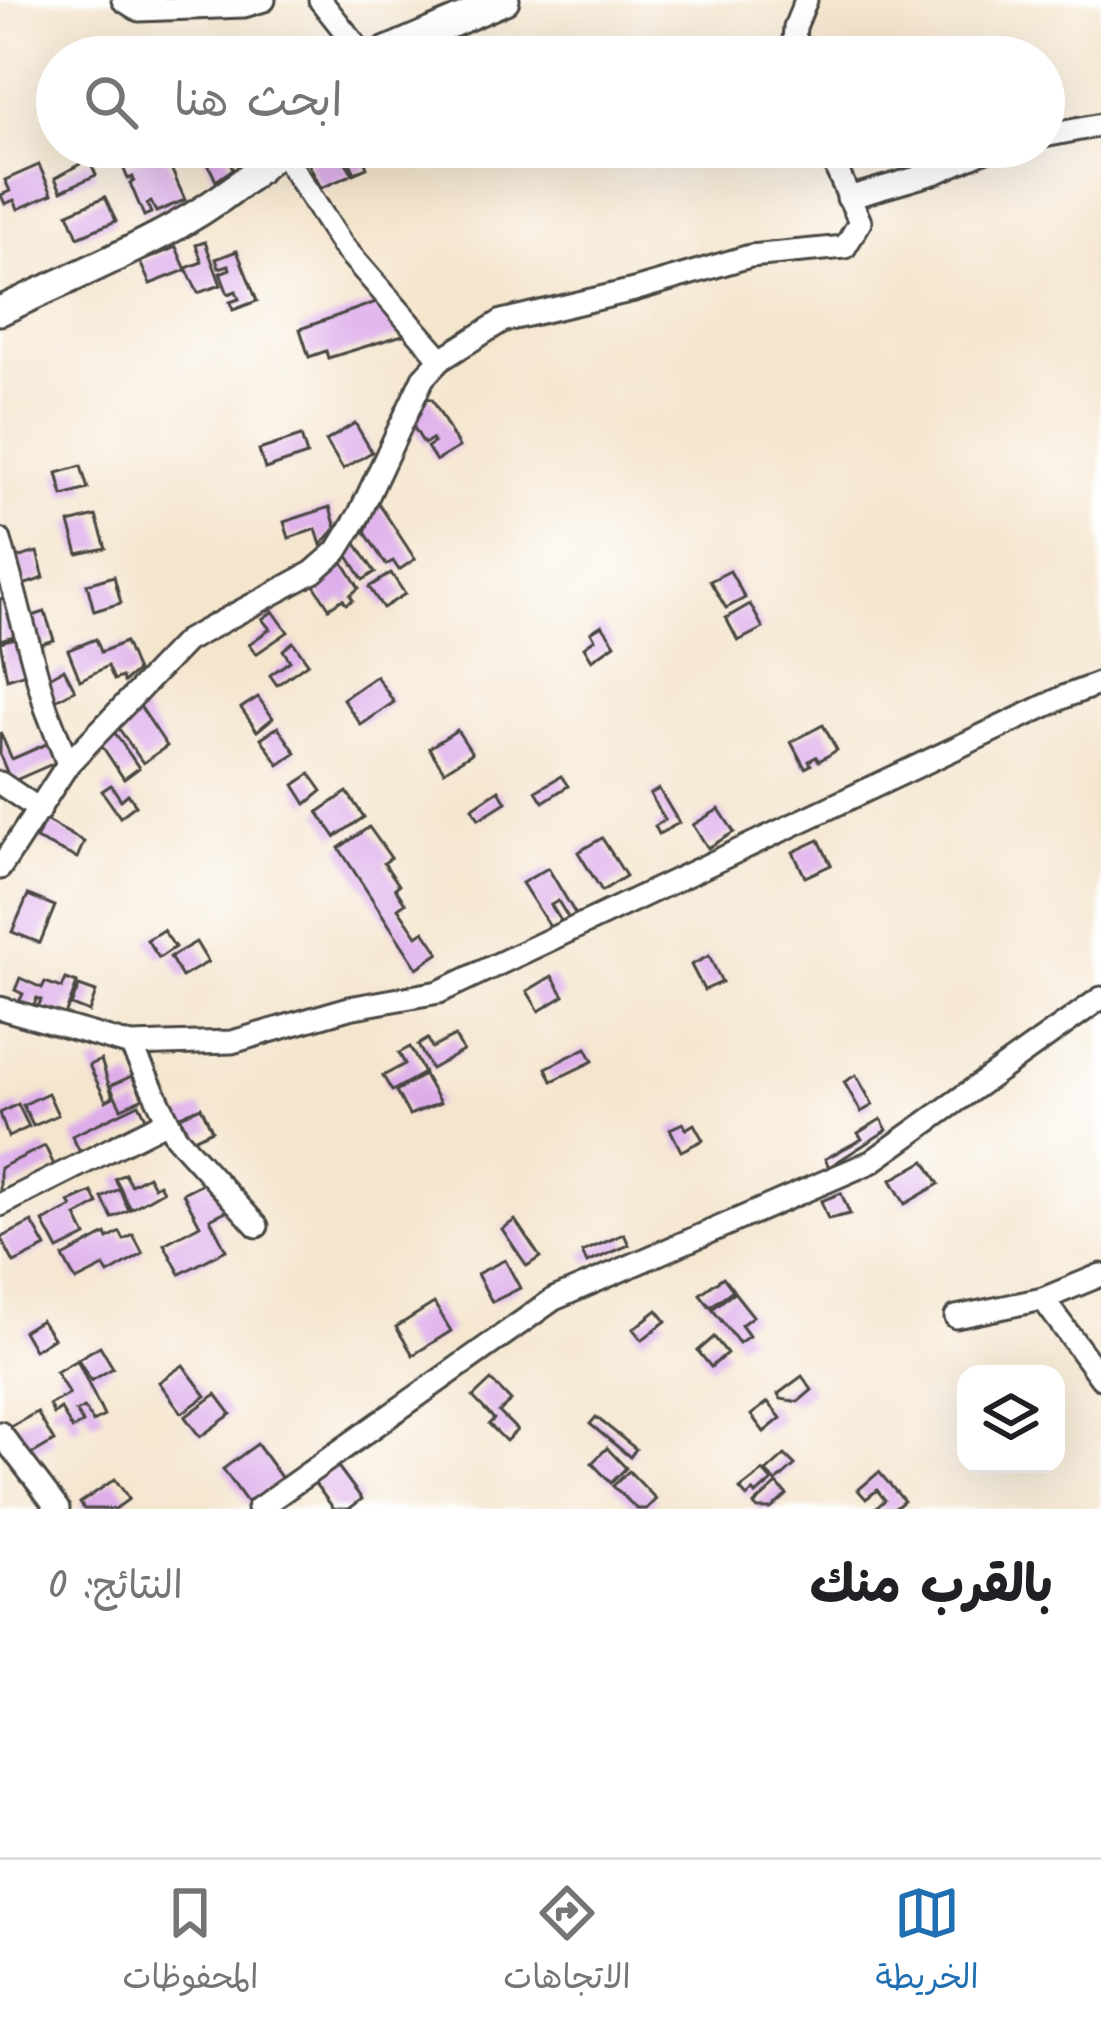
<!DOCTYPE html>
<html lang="ar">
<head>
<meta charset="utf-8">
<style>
	:root { --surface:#fff; --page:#f6f6f6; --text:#202124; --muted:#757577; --line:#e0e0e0; --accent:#1f6fb2 }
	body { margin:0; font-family:Kalam,"Playpen Sans Arabic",sans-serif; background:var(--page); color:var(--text); direction:rtl }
	.controls { position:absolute; right:36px; bottom:36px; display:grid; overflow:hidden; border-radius:24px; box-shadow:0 12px 48px #0002 }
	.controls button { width:108px; height:108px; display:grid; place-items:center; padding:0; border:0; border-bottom:3px solid var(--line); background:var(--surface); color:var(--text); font:60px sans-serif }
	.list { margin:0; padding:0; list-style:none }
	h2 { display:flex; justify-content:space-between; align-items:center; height:156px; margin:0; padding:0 48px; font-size:51px }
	h2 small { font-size:39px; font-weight:400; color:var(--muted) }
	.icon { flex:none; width:66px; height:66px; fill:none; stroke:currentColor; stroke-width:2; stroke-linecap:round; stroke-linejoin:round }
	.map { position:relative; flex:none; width:1101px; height:1509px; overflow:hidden; direction:ltr }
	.search { position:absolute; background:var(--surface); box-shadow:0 12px 48px #0002; left:36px; right:36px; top:36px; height:132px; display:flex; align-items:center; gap:30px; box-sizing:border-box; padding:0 42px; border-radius:66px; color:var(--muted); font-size:45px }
	.sheet { height:348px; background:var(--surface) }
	nav { display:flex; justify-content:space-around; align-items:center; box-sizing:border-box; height:168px; border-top:3px solid var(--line); background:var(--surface); font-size:33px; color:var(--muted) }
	nav a { display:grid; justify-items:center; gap:6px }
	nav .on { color:var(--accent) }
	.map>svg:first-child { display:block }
	.building { fill:#ddadea }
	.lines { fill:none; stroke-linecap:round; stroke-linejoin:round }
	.minor-casing { stroke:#494743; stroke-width:27 }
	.major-casing { stroke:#494743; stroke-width:33 }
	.minor { stroke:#fff; stroke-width:21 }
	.major { stroke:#fff; stroke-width:27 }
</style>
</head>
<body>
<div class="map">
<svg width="1101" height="1509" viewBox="0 0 1101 1509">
	<rect width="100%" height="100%" fill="#fff"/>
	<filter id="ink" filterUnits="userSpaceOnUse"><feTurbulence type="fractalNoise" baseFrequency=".00833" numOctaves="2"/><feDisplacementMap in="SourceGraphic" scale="24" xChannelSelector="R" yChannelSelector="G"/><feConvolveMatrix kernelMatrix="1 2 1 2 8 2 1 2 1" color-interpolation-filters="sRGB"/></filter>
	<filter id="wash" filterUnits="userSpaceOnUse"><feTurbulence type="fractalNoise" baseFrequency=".004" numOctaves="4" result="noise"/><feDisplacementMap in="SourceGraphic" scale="48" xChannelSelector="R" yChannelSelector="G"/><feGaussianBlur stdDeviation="2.7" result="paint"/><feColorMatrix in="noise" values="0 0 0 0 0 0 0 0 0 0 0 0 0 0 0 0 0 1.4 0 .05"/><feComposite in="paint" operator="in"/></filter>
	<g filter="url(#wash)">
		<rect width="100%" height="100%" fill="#f4e5cd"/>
		<g id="blocks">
			<g class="building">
				<path d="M200,147H223L233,169L216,181Z"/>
				<path d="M332,147L338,152L330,158L332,162L343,158L353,174L321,188L307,161Z"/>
				<path d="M342,147H376L378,155L365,161L367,168L355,173Z"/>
				<path d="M163,150L185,200L156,212L151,202L147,204L151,213L144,216L130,183L134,181L133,177L128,179L123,167Z"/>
				<path d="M89,159L96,175L61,191L55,178Z"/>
				<path d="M39,165L52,194L18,209L14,200L5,204L1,195L10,191L5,180Z"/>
				<path d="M105,197L116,221L78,237L68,213Z"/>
				<path d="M205,242L221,285L198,293L186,268L202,262L196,245Z"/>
				<path d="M176,247L186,270L150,284L140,262Z"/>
				<path d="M237,251L257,301L233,310L230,302L239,299L236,291L228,294L220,273L230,269L229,265L219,268L216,259Z"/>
				<path d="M376,302L406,334L328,358L326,351L309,357L300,329Z"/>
				<path d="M426,398L432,399L459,447L436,461L427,447L434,443L432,439L424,444L410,421Z"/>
				<path d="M355,423L372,452L343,469L326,441Z"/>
				<path d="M301,436L307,455L265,469L259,450Z"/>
				<path d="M81,466L88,489L63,496L57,473Z"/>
				<path d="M377,501L415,559L399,570L393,561L386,565L365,532Z"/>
				<path d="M330,507L336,528L321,545L316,529L289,538L284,522Z"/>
				<path d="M96,516L106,548L78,554L69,523Z"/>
				<path d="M353,539L375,572L363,580L345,551Z"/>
				<path d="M37,552L44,578L23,585L16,558Z"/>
				<path d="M342,561L359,588L350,595L353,600L346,604L343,599L329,608L312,582Z"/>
				<path d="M730,571L745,598L726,608L710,581Z"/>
				<path d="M391,573L405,594L383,608L369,587Z"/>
				<path d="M114,576L121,603L94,611L87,584Z"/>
				<path d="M10,596L21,634L0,640V599Z"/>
				<path d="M750,604L763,628L738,641L726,618Z"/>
				<path d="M273,611L288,632L256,654L249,644L270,629L262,619Z"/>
				<path d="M45,612L54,640L34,646L26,618Z"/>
				<path d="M602,625L615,644L592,660L584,647L595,639L591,632Z"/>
				<path d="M22,636L32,671L7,679L0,642Z"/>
				<path d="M96,639L101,652L125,642L137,671L124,682L122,677L114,680L108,666L80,680L68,650Z"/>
				<path d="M293,642L308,663L277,685L270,675L290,661L283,650Z"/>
				<path d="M64,669L75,690L53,701L42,681Z"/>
				<path d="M376,676L394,702L361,725L343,699Z"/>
				<path d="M258,697L273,718L257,731L241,708Z"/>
				<path d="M138,703L167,746L143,763L113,720Z"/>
				<path d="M823,725L837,750L819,761L816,757L809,761L811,765L805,768L791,742Z"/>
				<path d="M278,727L296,753L279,765L261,738Z"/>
				<path d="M457,730L472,753L444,771L429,748Z"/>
				<path d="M0,732L12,759L51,742L59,761L11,782L0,755Z"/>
				<path d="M115,733L139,768L124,779L100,743Z"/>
				<path d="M310,774L322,791L306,804L294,785Z"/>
				<path d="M561,776L568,786L543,802L536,791Z"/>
				<path d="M111,785L121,800L128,794L136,805L120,817L102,791Z"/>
				<path d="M659,789L679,823L659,834L655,826L665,820L650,794Z"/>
				<path d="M499,790L506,802L479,819L472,808Z"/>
				<path d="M347,792L364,817L335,837L318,812Z"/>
				<path d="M719,809L734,832L708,848L693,825Z"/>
				<path d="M45,820L84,842L77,858L36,839Z"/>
				<path d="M369,827L391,858L384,863L399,885L395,888L405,903L398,908L417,936L424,931L439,953L417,968L339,848Z"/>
				<path d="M602,838L626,876L602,891L578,852Z"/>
				<path d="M819,840L831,865L805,877L793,852Z"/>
				<path d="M548,868L576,915L569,919L558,901L551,905L561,921L550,927L522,883Z"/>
				<path d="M28,895L55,906L40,943L12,932Z"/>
				<path d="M163,930L175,947L159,958L147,940Z"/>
				<path d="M196,942L208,962L182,977L170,957Z"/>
				<path d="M709,956L722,982L704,990L691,965Z"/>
				<path d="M552,976L564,996L539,1011L527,991Z"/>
				<path d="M20,978L42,988L45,982L62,988L66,979L77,983L64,1018L38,1007L41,1000L37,998L31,1010L18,1004L23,994L15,990Z"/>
				<path d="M79,986L96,992L89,1012L71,1005Z"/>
				<path d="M455,1036L463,1051L431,1069L418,1045L428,1039L432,1048Z"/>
				<path d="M410,1047L424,1073L392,1091L383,1076L405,1064L399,1053Z"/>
				<path d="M586,1048L593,1061L552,1081L546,1068Z"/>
				<path d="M101,1060L113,1097L106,1101L89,1065Z"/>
				<path d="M424,1075L440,1103L409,1115L396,1091Z"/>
				<path d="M856,1075L873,1105L861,1112L844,1082Z"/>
				<path d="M132,1076L143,1098L121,1108L110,1086Z"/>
				<path d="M48,1093L58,1115L33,1126L23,1105Z"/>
				<path d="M18,1104L29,1127L8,1137L0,1113Z"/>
				<path d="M139,1104L149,1124L82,1156L72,1136Z"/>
				<path d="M201,1107L212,1130L191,1140L180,1116Z"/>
				<path d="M881,1119L887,1130L829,1167L825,1159L862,1139L858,1133Z"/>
				<path d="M683,1123L686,1129L694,1124L703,1140L681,1151L670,1129Z"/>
				<path d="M45,1146L55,1167L0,1194V1168Z"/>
				<path d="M925,1161L939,1184L905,1204L891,1180Z"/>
				<path d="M125,1174L131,1185L148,1176L154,1187L159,1184L163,1191L131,1209L115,1179Z"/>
				<path d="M209,1180L234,1207L210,1219L226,1250L180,1274L164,1244L200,1225L183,1193Z"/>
				<path d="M119,1189L129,1210L112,1218L102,1198Z"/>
				<path d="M92,1192L98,1204L76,1216L86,1236L58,1250L43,1222L72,1207L69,1202Z"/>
				<path d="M841,1193L850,1214L828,1219L821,1201Z"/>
				<path d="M515,1220L540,1257L527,1266L502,1229Z"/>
				<path d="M32,1222L46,1247L14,1263L1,1238Z"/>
				<path d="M120,1232L124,1240L133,1235L143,1254L108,1274L104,1267L76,1281L63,1257L106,1234L108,1239Z"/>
				<path d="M624,1234L629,1245L587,1263L582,1252Z"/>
				<path d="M505,1260L520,1288L492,1302L477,1274Z"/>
				<path d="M723,1277L733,1290L710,1307L700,1294Z"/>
				<path d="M734,1292L753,1316L741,1325L749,1336L739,1343L712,1309Z"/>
				<path d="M434,1303L451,1331L413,1355L396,1327Z"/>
				<path d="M657,1310L666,1321L642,1340L633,1329Z"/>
				<path d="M41,1320L53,1338L34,1350L23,1331Z"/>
				<path d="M714,1337L727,1353L711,1367L698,1351Z"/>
				<path d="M100,1346L113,1368L91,1381L78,1359Z"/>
				<path d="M77,1360L104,1416L93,1422L84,1408L76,1412L83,1423L72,1429L61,1409L54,1414L49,1405L69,1394L56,1372Z"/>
				<path d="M183,1365L206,1396L182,1413L159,1382Z"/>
				<path d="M802,1376L812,1390L798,1402L781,1399L778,1394Z"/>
				<path d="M491,1380L511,1401L499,1412L517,1430L506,1441L489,1424L494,1419L473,1397Z"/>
				<path d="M216,1394L231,1414L200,1437L185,1417Z"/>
				<path d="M768,1402L781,1418L764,1432L751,1415Z"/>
				<path d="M37,1412L54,1441L25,1458L7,1429Z"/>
				<path d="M596,1417L636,1449L630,1457L590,1424Z"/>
				<path d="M257,1444L283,1480L249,1505L223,1469Z"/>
				<path d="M607,1448L626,1468L611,1483L592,1463Z"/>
				<path d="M785,1455L795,1465L776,1482L766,1472Z"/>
				<path d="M336,1464L362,1499L349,1509H334L313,1481Z"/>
				<path d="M629,1471L656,1499L646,1509H637L613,1486Z"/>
				<path d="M763,1471L772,1481L756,1495L753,1491L747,1497L740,1489Z"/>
				<path d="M879,1472L904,1501L894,1509H875L885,1500L877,1490L866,1499L858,1490Z"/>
				<path d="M115,1479L129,1499L115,1509H84L80,1503Z"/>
				<path d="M777,1484L787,1495L771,1509H758L754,1505Z"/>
			</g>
		</g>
	</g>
	<g filter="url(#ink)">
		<use href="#blocks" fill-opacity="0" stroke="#494743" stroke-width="3"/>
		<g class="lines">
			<g class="minor-casing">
				<g id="minor">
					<path d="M123,0L139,10L244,6L264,0"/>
					<path d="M320,0L365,57"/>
					<path d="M793,57L795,27L806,0"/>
					<path d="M1044,136L1101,125"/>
					<path d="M280,149L342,245L441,359"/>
					<path d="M848,198L937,172L993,147"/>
					<path d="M0,540L46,708L68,764"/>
					<path d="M0,783L40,810"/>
					<path d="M0,868L68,764L186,641L313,572L337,551L359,515L423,378L440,360L502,321L634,290L750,256L845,247L860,222L827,147"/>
					<path d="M0,1008L131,1045L232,1042L349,1008L439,992L1066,696L1101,683"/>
					<path d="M131,1045L176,1137L257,1226"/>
					<path d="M0,1205L167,1121"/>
					<path d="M1101,1275L1043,1299L1101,1378"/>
					<path d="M956,1317L1043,1299"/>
					<path d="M0,1433L58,1509"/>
					<path d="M258,1509L554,1299L871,1162L1101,998"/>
				</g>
			</g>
			<g class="major-casing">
				<g id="major">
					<path d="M373,57L505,0"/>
					<path d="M0,311C98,264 205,226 282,147"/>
				</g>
			</g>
			<use href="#minor" class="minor"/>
			<use href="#major" class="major"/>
		</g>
	</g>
</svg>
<div class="controls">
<button><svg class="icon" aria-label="layers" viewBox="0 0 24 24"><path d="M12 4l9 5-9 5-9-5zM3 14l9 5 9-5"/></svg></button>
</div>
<div class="search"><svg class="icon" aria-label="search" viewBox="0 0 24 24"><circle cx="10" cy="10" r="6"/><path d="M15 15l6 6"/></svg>ابحث هنا</div>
</div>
<section class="sheet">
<h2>بالقرب منك<small>النتائج: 0</small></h2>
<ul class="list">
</ul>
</section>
<nav>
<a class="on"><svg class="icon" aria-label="map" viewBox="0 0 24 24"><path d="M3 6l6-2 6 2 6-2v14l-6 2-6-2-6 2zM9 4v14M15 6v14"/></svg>الخريطة</a>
<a><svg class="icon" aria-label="directions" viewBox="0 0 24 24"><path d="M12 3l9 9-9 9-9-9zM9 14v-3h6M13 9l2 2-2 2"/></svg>الاتجاهات</a>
<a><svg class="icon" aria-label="saved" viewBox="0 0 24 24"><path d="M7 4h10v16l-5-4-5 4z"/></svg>المحفوظات</a>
</nav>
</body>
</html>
